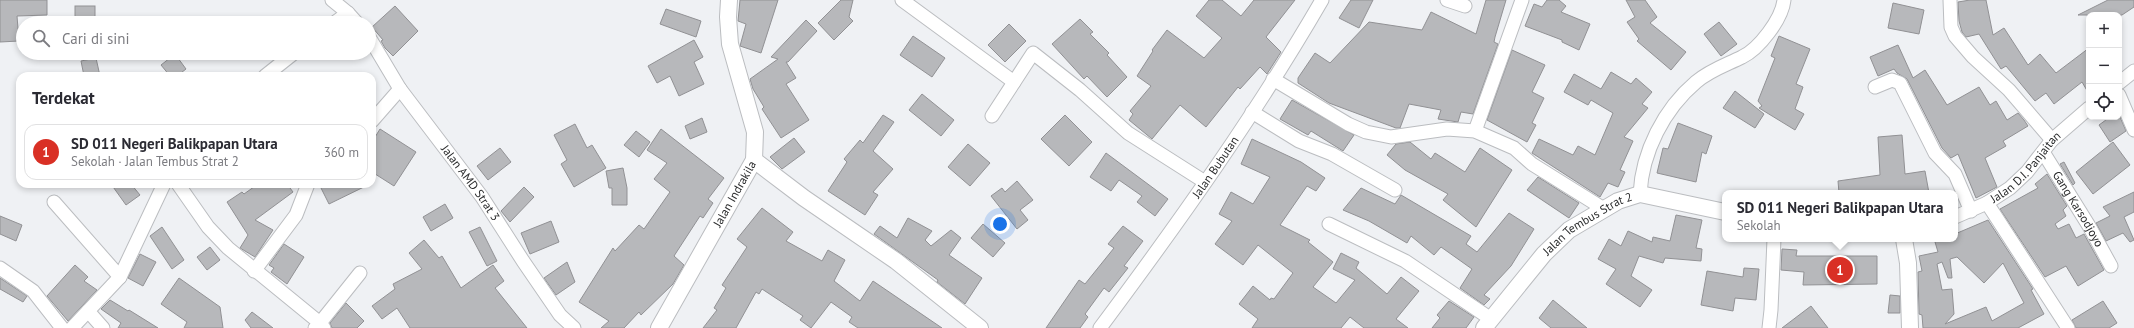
<!DOCTYPE html>
<html lang="id">
<head>
<meta charset="utf-8">
<style>
	:root { --surface:#fff; --page:#f7f7f7; --text:#2b2b33; --muted:#7c7c81; --line:#e1e1e2; --accent:#d93025 }
	body { margin:0; font-family:"PT Sans",sans-serif; background:var(--page); color:var(--text) }
	.controls { position:absolute; right:12px; top:12px; display:grid; overflow:hidden; border-radius:8px; box-shadow:0 2px 6px #0003 }
	.controls button { width:36px; height:36px; display:grid; place-items:center; padding:0; border:0; border-bottom:1px solid var(--line); background:var(--surface); color:var(--text); font:20px sans-serif }
	.you { position:absolute; left:1000px; top:224px; width:14px; height:14px; margin:-10px; border:3px solid #fff; border-radius:50%; background:#1a73e8; box-shadow:0 0 0 6px #1a73e833 }
	.badge { display:grid; place-items:center; width:26px; height:26px; border-radius:50%; background:var(--accent); color:#fff; font-size:13px; font-weight:700 }
	.pin { position:absolute; translate:-50% -50%; border:2px solid #fff; box-shadow:0 1px 4px #0006 }
	.popup { position:absolute; left:1722px; top:190px; width:236px; height:52px; box-sizing:border-box; display:grid; place-content:center; border-radius:8px; background:var(--surface); filter:drop-shadow(0 1px 3px #0005); font-size:13px; white-space:nowrap; color:var(--muted) }
	.popup b { font-size:15px; color:var(--text) }
	.popup::after { content:''; position:absolute; left:50%; top:100%; margin-left:-8px; border:8px solid transparent; border-top-color:var(--surface) }
	.list { margin:0; padding:0; list-style:none }
	h2 { display:flex; justify-content:space-between; align-items:center; height:52px; margin:0; padding:0 16px; font-size:17px }
	h2 small { font-size:13px; font-weight:400; color:var(--muted) }
	.list li { display:grid; grid-template-columns:26px 1fr auto; gap:12px; align-items:center; box-sizing:border-box; height:56px; margin:0 8px 8px; padding:0 8px; border:1px solid var(--line); border-radius:12px }
	.list b { display:block; font-size:15px; white-space:nowrap }
	.list p { margin:0; font-size:13px; white-space:nowrap; color:var(--muted) }
	.list em { font-size:13px; font-style:normal; color:var(--muted) }
	.icon { flex:none; width:22px; height:22px; fill:none; stroke:currentColor; stroke-width:2; stroke-linecap:round; stroke-linejoin:round }
	.map { position:relative; flex:none; width:2134px; height:328px; overflow:hidden }
	.search { position:absolute; background:var(--surface); box-shadow:0 2px 6px #0003; left:16px; top:16px; width:360px; height:44px; display:flex; align-items:center; gap:10px; box-sizing:border-box; padding:0 14px; border-radius:22px; color:var(--muted); font-size:15px }
	.panel { position:absolute; background:var(--surface); box-shadow:0 2px 6px #0003; left:16px; top:72px; width:360px; height:116px; border-radius:12px }
	.map>svg:first-child { display:block }
	.building { fill:#b7b8bb; stroke:#919194; fill-rule:evenodd }
	.lines { fill:none; stroke-linecap:round; stroke-linejoin:round }
	.minor-casing { stroke:#bbbdc0; stroke-width:15 }
	.tertiary-casing { stroke:#bbbdc0; stroke-width:18 }
	.minor { stroke:#fff; stroke-width:13 }
	.tertiary { stroke:#fff; stroke-width:16 }
	.labels { text-anchor:middle; stroke-width:3; stroke-linejoin:round; paint-order:stroke }
	.street-label { font-size:12px; fill:#2b2c2d; stroke:#eff1f4 }
</style>
</head>
<body>
<div class="map">
<svg width="2134" height="328" viewBox="0 0 2134 328">
	<rect width="100%" height="100%" fill="#eff1f4"/>
	<g class="building">
		<path d="M0,0H47V15L17,16L19,41L0,42Z"/>
		<path d="M740,0H778L761,53L740,46L746,24L738,21Z"/>
		<path d="M841,0H853L849,17L853,21L834,40L818,23Z"/>
		<path d="M1209,0H1222L1241,16L1254,0H1295L1266,37L1281,52L1267,74L1260,67L1240,89L1238,87L1206,127L1180,105L1152,139L1129,120L1133,114L1130,111L1151,86L1137,76L1153,51L1152,50L1167,30L1204,58L1222,38L1196,16Z"/>
		<path d="M1351,0H1373L1359,28L1339,18Z"/>
		<path d="M1486,0H1506L1495,37L1494,42L1498,44L1473,114L1461,112L1458,122L1438,119L1441,110L1409,104L1400,128H1396L1329,103L1298,83V78L1315,53L1330,63L1369,22L1422,30L1431,12L1476,34Z"/>
		<path d="M1547,0H1559L1566,6L1561,12L1590,24L1579,50L1562,42V40L1525,26L1534,4L1542,7Z"/>
		<path d="M1626,0H1645L1657,17L1650,23L1686,52L1671,70L1637,41L1639,39L1627,22L1635,17Z"/>
		<path d="M1970,0H1986L1993,35L2004,28L2028,65L2040,54L2056,73L2089,48V94L2082,82L2054,104L2046,93L2035,101L2006,66L2001,69L1979,34L1966,37L1962,32L1959,21L1958,2Z"/>
		<path d="M2108,0H2134V7L2122,15H2078Z"/>
		<path d="M1893,3L1924,10L1919,34L1888,28Z"/>
		<rect x="75" y="6" width="20" height="17"/>
		<path d="M395,6L418,31L393,56L385,48L381,41L383,40L372,27Z"/>
		<path d="M666,9L701,21L696,37L660,24Z"/>
		<path d="M1080,19L1093,32L1090,34L1109,53L1107,55L1127,77L1107,97L1087,76L1084,79L1052,44Z"/>
		<path d="M806,20L817,31L788,62H786L796,78L786,84L809,120L781,138L762,109L764,107L753,89L750,79L778,59L771,57Z"/>
		<path d="M1719,22L1737,44L1721,56L1704,34Z"/>
		<path d="M1009,24L1026,41L1005,62L988,45Z"/>
		<path d="M913,36L945,58L932,77L900,55Z"/>
		<path d="M1779,36L1810,49L1796,84L1803,87L1795,109L1804,114L1795,130L1759,108L1762,106L1758,101L1775,58L1771,56Z"/>
		<path d="M694,40L703,57L694,62L704,84L679,96L670,76L657,83L648,66Z"/>
		<path d="M1898,45L1913,78L1925,70L1947,105L1979,87L1990,105L1996,101L2007,120L2018,113L2024,120L2028,126L2003,141L2006,146L1985,158L1997,187L1976,198L1958,154L1951,158L1942,148L1907,79L1897,73L1894,69L1878,76L1870,57Z"/>
		<path d="M1512,50L1545,65L1532,92L1544,98L1532,123L1536,125L1527,142L1487,120Z"/>
		<path d="M175,54L186,69L177,76H170L161,65Z"/>
		<path d="M96,58L100,76H84L81,61Z"/>
		<path d="M1611,72L1631,84L1636,78L1652,92L1642,104L1648,108L1624,137L1633,141L1620,170L1625,172L1618,187L1608,183L1600,197L1532,153L1539,139L1573,155L1578,146L1595,155L1613,113L1591,100L1588,105L1564,92L1574,74L1601,89Z"/>
		<path d="M1735,91L1764,114L1755,128L1723,108Z"/>
		<path d="M922,94L954,120L941,136L909,110Z"/>
		<path d="M1292,100L1354,135L1343,151L1311,131L1308,135L1280,119Z"/>
		<path d="M883,115L894,122L873,151L893,169L873,192L878,195L865,215L828,191L847,162L844,159L860,140L863,143Z"/>
		<path d="M1065,115L1092,142L1069,166L1041,139Z"/>
		<path d="M2110,117H2120L2126,131L2110,142L2099,125Z"/>
		<path d="M702,118L707,132L690,139L685,126Z"/>
		<path d="M1678,123L1712,136L1706,154L1702,152L1696,182L1657,173L1663,148L1668,149Z"/>
		<path d="M575,124L587,148L592,145L606,168L574,187L561,164L567,160L554,135Z"/>
		<path d="M380,129L416,152L394,186L372,172V142Z"/>
		<path d="M661,129L724,178L708,199L713,203L703,218L700,216L674,256L684,265L673,284L641,315L639,312L624,328H601L609,321L579,302L613,248L615,251L639,225L644,229L670,192L654,179L667,163L647,150Z"/>
		<path d="M636,131L650,142L639,157L624,145Z"/>
		<path d="M1902,135L1905,174L1925,171L1929,193H1839L1838,181L1880,175L1878,137Z"/>
		<path d="M794,138L805,152L782,169L770,157Z"/>
		<path d="M1252,139L1301,162L1325,178L1316,191L1307,186L1280,225L1310,240L1308,242L1333,262L1313,287L1336,303L1355,280L1333,269L1341,253L1359,262L1356,268L1387,294L1401,277L1419,291L1396,319L1408,328H1364L1350,317L1341,328H1252L1258,319L1239,304L1253,286L1270,300L1271,298L1274,299L1293,273L1258,245L1243,265L1215,244L1232,221L1219,214L1231,192L1253,204L1270,177L1241,164Z"/>
		<path d="M1410,142L1431,159L1435,153L1465,172L1480,148L1512,170L1476,227L1443,200L1448,194L1405,170L1387,155L1396,144Z"/>
		<path d="M2113,142L2130,165L2093,194L2076,172Z"/>
		<path d="M968,144L990,163L970,186L948,167Z"/>
		<path d="M500,148L511,162L488,180L477,166Z"/>
		<path d="M1106,153L1168,199L1155,216L1137,202L1142,196L1119,180L1111,191L1090,177Z"/>
		<path d="M2064,162L2075,183L2073,185L2060,164Z"/>
		<path d="M623,168L627,188V205H612V188H609L606,171Z"/>
		<path d="M2047,174L2067,206L2063,210L2066,216L2055,224L2058,229L2069,224L2076,238L2084,234L2104,270L2078,286L2066,266L2045,277L2000,209L2038,188L2035,184Z"/>
		<path d="M1538,177L1579,203L1569,218L1527,190Z"/>
		<path d="M1017,181L1033,200L1020,210L1028,220L1017,229L991,196L1002,188L1005,192Z"/>
		<path d="M111,184H131L140,195L126,205Z"/>
		<path d="M258,184H287L293,192L255,220L273,230L255,257L240,248L248,235L227,202L242,192L244,194Z"/>
		<path d="M319,184H370L329,204Z"/>
		<path d="M524,187L534,197L510,222L501,211Z"/>
		<path d="M1361,188L1395,204L1401,195L1471,236L1466,244L1477,252L1509,213L1534,229L1511,266L1484,295L1490,299L1484,305L1460,288L1472,269L1441,247L1434,255L1411,236L1407,243L1369,221L1343,210Z"/>
		<path d="M2134,192V212L2124,217L2134,240L2130,242L2123,233L2106,241L2096,223L2110,216L2103,207Z"/>
		<path d="M445,204L453,218L431,231L423,217Z"/>
		<path d="M762,208L793,232L786,241L822,261L828,250L845,260L834,281L860,301L873,281L942,328H858L849,322L852,317L831,302L811,328L800,320L803,316L762,289L759,294L756,292L736,328H703L717,310L714,308L726,288L722,285L747,247L737,239Z"/>
		<path d="M1676,215L1702,220L1696,248L1702,249L1701,261L1665,258L1663,263L1639,256L1631,276L1652,290L1640,307L1606,284L1616,269L1598,259L1609,239L1621,246L1628,231L1652,242L1653,237L1670,241Z"/>
		<path d="M0,216L22,225L16,241L0,234Z"/>
		<path d="M908,218L932,231L925,240L931,246L951,230L961,238L949,255L982,278L965,304L937,282L938,280L874,234L880,226L897,238Z"/>
		<path d="M1988,220L2033,289L2031,290L2044,314L2018,328H1923L1922,315L1919,314L1918,272L1922,271L1919,256L1938,252L1935,242L1939,240L1938,239H1955V234ZM1957,257L1984,283L2003,263L2024,303L1992,321L1986,307L1945,324L1954,314L1952,289L1942,290L1937,264L1942,262L1948,278H1952L1950,259Z"/>
		<path d="M551,221L559,242L530,254L521,233Z"/>
		<path d="M983,224L1005,243L993,257L971,238Z"/>
		<path d="M1123,226L1143,241L1124,266L1128,268L1109,292L1104,288L1085,314L1088,317L1080,328H1046L1079,280L1085,284L1114,248L1108,244Z"/>
		<path d="M162,227L184,260L172,269L150,236Z"/>
		<path d="M480,227L497,261L487,266L469,232Z"/>
		<path d="M424,240L439,258L442,256L461,288L493,265L504,281L495,288L527,328H410L397,308L382,319L372,306L395,289L393,284L422,269L409,253Z"/>
		<path d="M284,244L304,257L287,284L271,272L274,268L269,265Z"/>
		<path d="M210,247L220,260L207,270L197,257Z"/>
		<path d="M1782,249L1797,250L1796,256H1877V284L1803,285L1804,272L1781,270Z"/>
		<path d="M140,254L156,262L143,286L128,278Z"/>
		<path d="M567,262L575,282L556,295L544,278Z"/>
		<path d="M75,265L88,277L84,281L97,290L68,321L47,296Z"/>
		<path d="M1744,268L1759,269L1756,300L1735,298L1733,311L1701,305L1707,271L1743,277Z"/>
		<path d="M0,278L27,296L23,302L0,289Z"/>
		<path d="M179,278L220,307L223,328H184L187,322L161,304Z"/>
		<path d="M1890,295L1900,296V313H1888Z"/>
		<path d="M110,300L128,311L129,310L158,328H118L121,323L101,309Z"/>
		<path d="M1553,300L1587,328H1551L1539,318Z"/>
		<path d="M1449,301L1474,317L1466,328H1432L1440,318L1437,315Z"/>
		<path d="M2103,301L2117,323L2109,328H2076L2072,320Z"/>
		<path d="M346,303L364,321L357,328H332L330,323Z"/>
		<path d="M1811,306L1828,328H1782Z"/>
		<path d="M252,312L273,328H251L245,320Z"/>
	</g>
	<g class="lines">
		<g class="minor-casing">
			<g id="minor">
				<path d="M332,0L348,13L357,23"/>
				<path d="M902,0L1014,82"/>
				<path d="M1447,0L1465,6"/>
				<path d="M1950,0L1951,27L1955,36L1973,57L2009,90L2052,140"/>
				<path d="M334,23L348,13"/>
				<path id="s1" d="M369,37L400,89L482,197L523,261L560,315L574,328"/>
				<path d="M265,76L294,53"/>
				<path d="M1273,79L1348,124L1366,132L1391,137L1447,129L1475,131L1514,148L1532,164L1604,209"/>
				<path d="M2119,83L2134,71"/>
				<path d="M1875,87L1892,80L1900,83L1935,153L1955,174L1971,211"/>
				<path d="M2119,95L2134,130"/>
				<path d="M1252,112L1299,141L1332,154L1395,190"/>
				<path d="M992,116L1033,53L1080,90L1128,133L1205,182"/>
				<path d="M372,121L400,89"/>
				<path d="M1475,131L1522,0"/>
				<path id="s2" d="M2043,152L2089,226L2111,266"/>
				<path d="M178,184L208,227L228,248L320,323L315,328"/>
				<path d="M1640,194C1642,152 1664,109 1696,82C1710,70 1726,65 1742,57C1759,49 1782,19 1784,0"/>
				<path d="M54,202L120,277"/>
				<path d="M1987,203L2068,328"/>
				<path id="s3" d="M1955,217L1987,203L2010,188L2027,172L2052,140L2089,108"/>
				<path d="M1329,224L1405,261L1491,319"/>
				<path d="M0,268L33,291L62,328"/>
				<path d="M254,271L296,215L308,184"/>
				<path d="M88,311L103,328"/>
				<path d="M72,328L120,277L164,184"/>
				<path d="M324,328L320,323L360,273"/>
				<path id="s4" d="M1100,328C1179,222 1256,114 1322,0"/>
				<path d="M1769,328L1771,310L1774,239"/>
			</g>
		</g>
		<g class="tertiary-casing">
			<g id="tertiary">
				<path d="M754,160L804,198L896,261L980,328"/>
				<path d="M1904,239L1908,263L1910,328"/>
				<path id="s5" d="M659,328L754,160L755,132L730,44L728,17L729,0"/>
				<path id="s6" d="M1484,328L1544,254L1569,230L1618,201L1640,194L1725,212"/>
			</g>
		</g>
		<use href="#minor" class="minor"/>
		<use href="#tertiary" class="tertiary"/>
	</g>
	<g class="labels">
		<g class="street-label">
			<text dy="4" stroke="none"><textPath href="#s4" startOffset="198">Jalan Bubutan</textPath></text>
			<text dy="4" stroke="none"><textPath href="#s3" startOffset="88">Jalan D.I. Panjaitan</textPath></text>
			<text dy="4" stroke="none"><textPath href="#s1" startOffset="178">Jalan AMD Strat 3</textPath></text>
			<text dy="4" stroke="none"><textPath href="#s5" startOffset="154">Jalan Indrakila</textPath></text>
			<text dy="4" stroke="none"><textPath href="#s2" startOffset="67">Gang Karsodjoyo</textPath></text>
			<text dy="4" stroke="none"><textPath href="#s6" startOffset="149">Jalan Tembus Strat 2</textPath></text>
		</g>
	</g>
</svg>
<div class="controls">
<button>+</button>
<button>−</button>
<button><svg class="icon" aria-label="locate" viewBox="0 0 24 24"><circle cx="12" cy="12" r="6"/><path d="M12 2v4M12 18v4M2 12h4M18 12h4"/></svg></button>
</div>
<div class="you"></div>
<div class="pin badge" style="left:1840px;top:270px">1</div>
<div class="popup"><b>SD 011 Negeri Balikpapan Utara</b>Sekolah</div>
<div class="search"><svg class="icon" aria-label="search" viewBox="0 0 24 24"><circle cx="10" cy="10" r="6"/><path d="M15 15l6 6"/></svg>Cari di sini</div>
<section class="panel">
<h2>Terdekat<small></small></h2>
<ul class="list">
<li><span class="badge">1</span><div><b>SD 011 Negeri Balikpapan Utara</b><p>Sekolah · Jalan Tembus Strat 2</p></div><em>360 m</em></li>
</ul>
</section>
</div>
</body>
</html>
